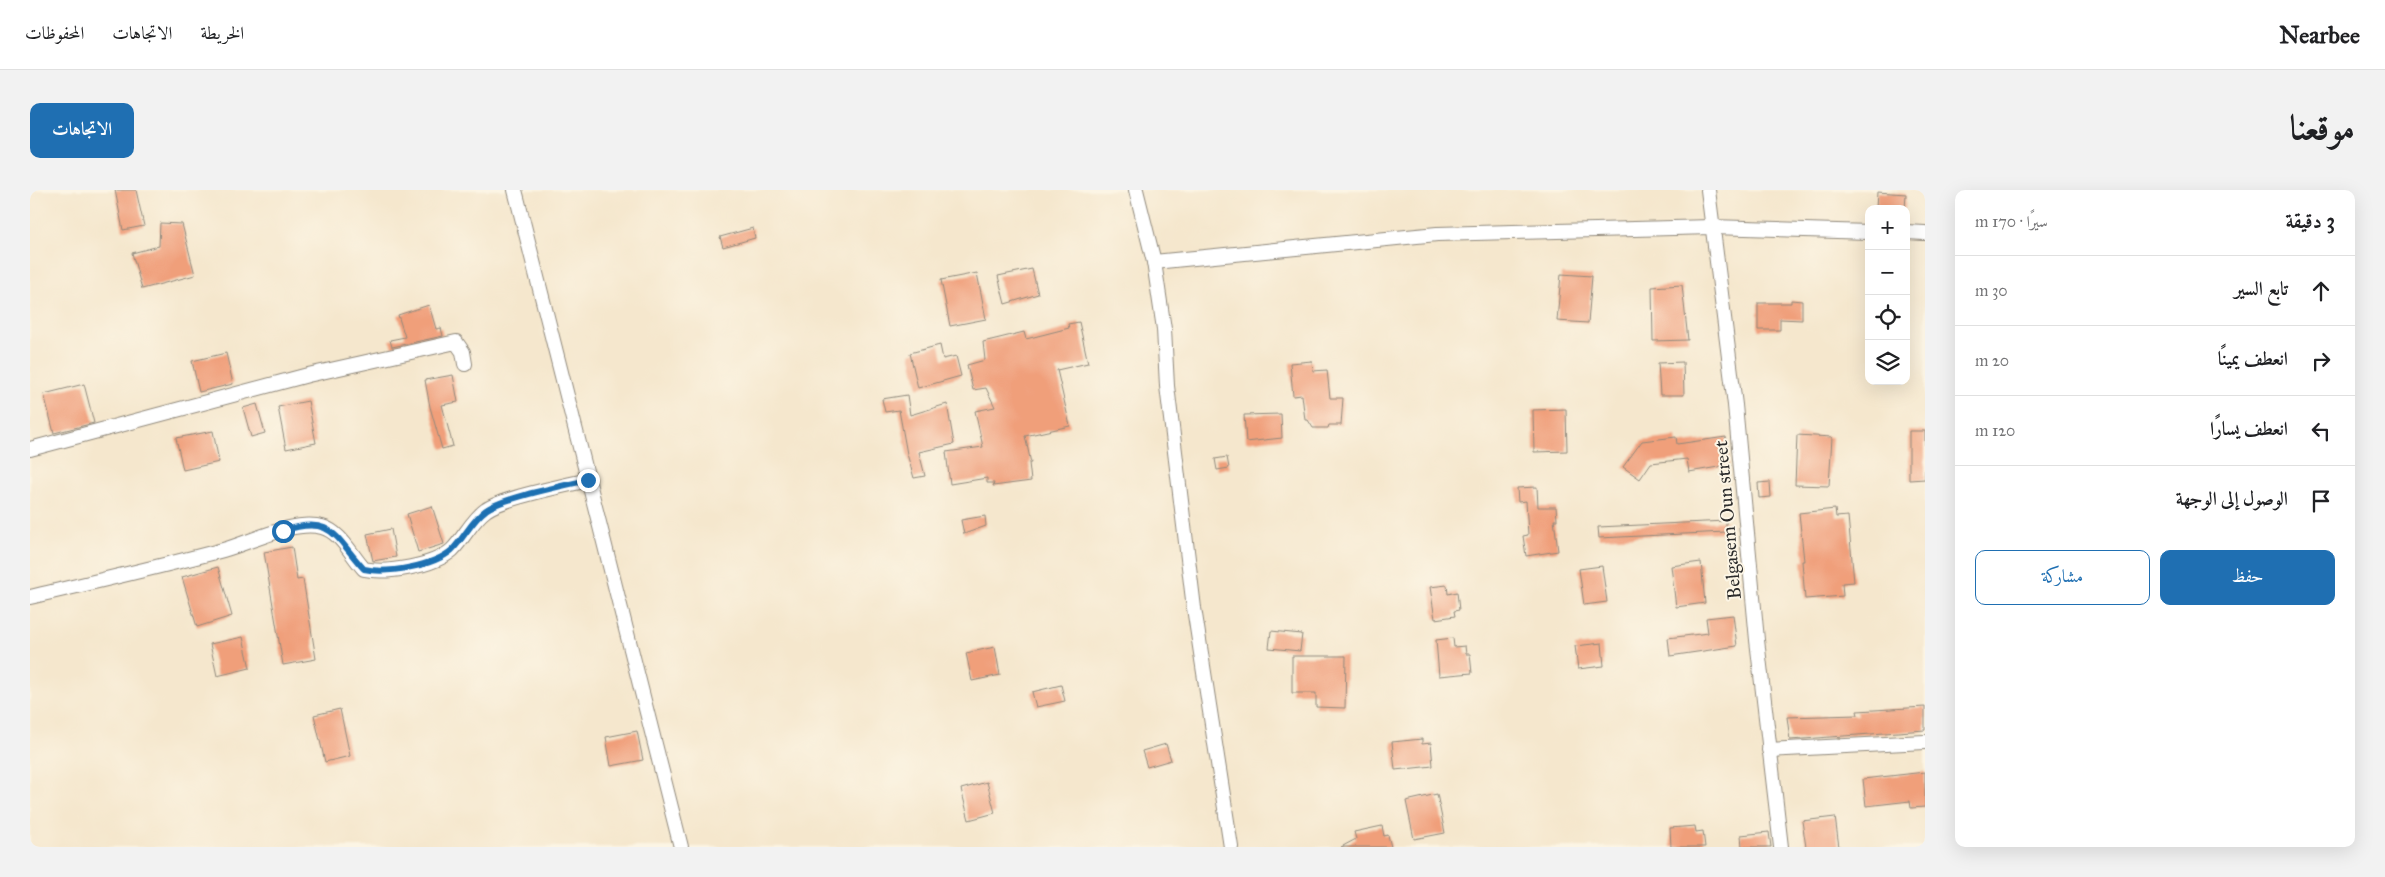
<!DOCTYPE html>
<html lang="ar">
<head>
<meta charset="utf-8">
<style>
	:root { --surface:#fff; --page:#f2f2f2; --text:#202124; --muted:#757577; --line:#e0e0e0; --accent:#1f6fb2 }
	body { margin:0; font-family:"IM FELL Great Primer",Amiri,serif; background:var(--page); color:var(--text); direction:rtl }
	.controls { position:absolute; right:15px; top:15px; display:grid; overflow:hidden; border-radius:10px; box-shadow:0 5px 20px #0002 }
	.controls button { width:45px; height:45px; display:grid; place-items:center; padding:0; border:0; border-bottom:1px solid var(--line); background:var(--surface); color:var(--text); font:25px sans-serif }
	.stop { position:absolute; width:15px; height:15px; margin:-11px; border:4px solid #1f6fb2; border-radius:50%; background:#fff }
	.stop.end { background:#1f6fb2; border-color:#fff; box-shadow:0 1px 5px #0008 }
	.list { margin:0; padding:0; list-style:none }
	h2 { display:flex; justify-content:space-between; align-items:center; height:65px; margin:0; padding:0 20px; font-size:21px }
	h2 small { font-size:16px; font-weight:400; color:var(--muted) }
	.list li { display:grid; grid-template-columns:32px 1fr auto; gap:15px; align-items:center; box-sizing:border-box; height:70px; padding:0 20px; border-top:1px solid var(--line) }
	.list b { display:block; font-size:19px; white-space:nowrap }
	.list em { font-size:16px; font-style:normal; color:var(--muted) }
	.actions { display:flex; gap:10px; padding:15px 20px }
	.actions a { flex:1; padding:11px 0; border:1px solid var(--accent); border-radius:10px; text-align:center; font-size:18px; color:var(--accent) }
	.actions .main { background:var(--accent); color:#fff }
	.icon { flex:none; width:28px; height:28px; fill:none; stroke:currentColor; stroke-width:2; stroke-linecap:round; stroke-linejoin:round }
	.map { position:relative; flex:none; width:1895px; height:657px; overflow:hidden; direction:ltr; border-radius:10px }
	header { display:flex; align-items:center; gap:30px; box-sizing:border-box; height:70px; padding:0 25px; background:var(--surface); border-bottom:1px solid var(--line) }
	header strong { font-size:24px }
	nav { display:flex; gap:28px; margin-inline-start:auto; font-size:18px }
	.intro { display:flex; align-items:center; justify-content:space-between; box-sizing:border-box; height:120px; padding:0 30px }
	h1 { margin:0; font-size:35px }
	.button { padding:12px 22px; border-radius:10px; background:var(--accent); color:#fff; font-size:18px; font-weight:700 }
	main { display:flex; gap:30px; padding:0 30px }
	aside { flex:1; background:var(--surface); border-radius:10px; box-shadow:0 5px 20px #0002 }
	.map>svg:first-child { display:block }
	.building { fill:#f09f7a }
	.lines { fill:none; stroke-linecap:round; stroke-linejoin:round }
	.minor-casing { stroke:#90897c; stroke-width:16 }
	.minor { stroke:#fff; stroke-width:14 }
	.route { stroke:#1f6fb2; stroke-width:6 }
	.labels { text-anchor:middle; stroke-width:4; stroke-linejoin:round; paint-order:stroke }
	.street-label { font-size:19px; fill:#2b2b2b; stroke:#fcf5e5 }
</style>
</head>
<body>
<header>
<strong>Nearbee</strong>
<nav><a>الخريطة</a><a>الاتجاهات</a><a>المحفوظات</a></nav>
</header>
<div class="intro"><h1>موقعنا</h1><a class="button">الاتجاهات</a></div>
<main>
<aside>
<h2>3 دقيقة<small>سيرًا · 170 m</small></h2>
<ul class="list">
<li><svg class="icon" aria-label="ahead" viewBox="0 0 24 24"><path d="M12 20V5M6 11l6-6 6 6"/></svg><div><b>تابع السير</b></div><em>30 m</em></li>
<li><svg class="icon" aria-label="right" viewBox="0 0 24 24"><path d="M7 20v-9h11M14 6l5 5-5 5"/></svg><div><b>انعطف يمينًا</b></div><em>20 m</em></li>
<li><svg class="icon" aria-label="left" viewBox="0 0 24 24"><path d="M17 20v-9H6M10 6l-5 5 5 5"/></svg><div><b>انعطف يسارًا</b></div><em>120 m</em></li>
<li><svg class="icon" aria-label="arrive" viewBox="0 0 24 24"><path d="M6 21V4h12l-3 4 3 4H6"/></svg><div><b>الوصول إلى الوجهة</b></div></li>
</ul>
<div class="actions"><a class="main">حفظ</a><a>مشاركة</a></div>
</aside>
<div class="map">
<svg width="1895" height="657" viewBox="0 0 1895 657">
	<rect width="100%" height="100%" fill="#fcf5e5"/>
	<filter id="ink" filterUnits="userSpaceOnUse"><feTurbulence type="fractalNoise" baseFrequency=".02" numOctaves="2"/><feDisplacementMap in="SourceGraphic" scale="10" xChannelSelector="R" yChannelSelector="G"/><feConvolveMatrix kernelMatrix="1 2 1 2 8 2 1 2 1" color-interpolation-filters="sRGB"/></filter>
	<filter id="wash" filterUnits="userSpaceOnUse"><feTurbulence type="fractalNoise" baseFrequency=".0096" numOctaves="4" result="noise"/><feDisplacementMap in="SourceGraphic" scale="20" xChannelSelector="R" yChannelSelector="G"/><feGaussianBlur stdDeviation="1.12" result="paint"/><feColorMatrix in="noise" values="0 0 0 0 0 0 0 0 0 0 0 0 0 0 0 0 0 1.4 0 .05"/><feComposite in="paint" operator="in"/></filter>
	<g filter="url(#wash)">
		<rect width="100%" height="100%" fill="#f5e7cd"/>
		<g id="blocks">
			<g class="building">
				<path d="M85,0H106L114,36L93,40Z"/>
				<path d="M1847,2L1876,4L1875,19H1846Z"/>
				<path d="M130,33L152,34L165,85L112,99L102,63L129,56Z"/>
				<path d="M723,38L725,48L693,57L690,47Z"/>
				<path d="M1002,79L1008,104L975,114L968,86Z"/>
				<path d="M947,83L956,129L920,136L911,90Z"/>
				<path d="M1531,84L1562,86L1558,133L1527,131Z"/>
				<path d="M1652,95L1658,150L1623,151L1622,97Z"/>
				<path d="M1761,110L1772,111V130L1750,129V140H1728V113H1761Z"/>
				<path d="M399,115L406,139L411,138L413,146L362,157L360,150L375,147L368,125Z"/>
				<path d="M1049,132L1058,173L1027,180L1040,236L995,246L1001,273H999L1001,291L963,296L964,293H957V288L920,294L916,262L953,257L945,221L965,217L956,198L943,200L937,175L955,170L953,152L994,142L996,149L1039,138L1038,134Z"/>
				<path d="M910,155L913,169L926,166L931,186L888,198L880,163Z"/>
				<path d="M196,163L203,194L169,202L162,171Z"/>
				<path d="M1282,171L1283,181L1297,180L1300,208H1313L1311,235H1299L1298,238H1283L1278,230H1275L1272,205L1263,206L1260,173Z"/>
				<path d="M1653,172L1654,205H1630L1628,173Z"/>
				<path d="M423,185L428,212L412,215L423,256L412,259L400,217L395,190Z"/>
				<path d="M54,194L64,233L24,243L14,204Z"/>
				<path d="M877,205L880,225L917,214L924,254L889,262L895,286L884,288L877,264L869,220L855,222L852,209Z"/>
				<path d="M278,211L286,253L256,259L248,217Z"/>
				<path d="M227,214L235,243L221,247L213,218Z"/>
				<path d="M1536,219L1537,261L1504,262L1503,220Z"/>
				<path d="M1251,224L1252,248L1216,252L1214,225Z"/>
				<path d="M183,241L189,272L153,280L146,248Z"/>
				<path d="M1879,241H1895V289L1879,290Z"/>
				<path d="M1767,245L1802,247L1799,296L1765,295Z"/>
				<path d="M1646,247L1647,254L1696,247L1700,275L1659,282L1657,269L1621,273L1610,289L1593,277L1612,251Z"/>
				<path d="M1197,267L1199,278L1187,280L1185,269Z"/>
				<path d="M1740,292L1741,307L1729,308L1728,293Z"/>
				<path d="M1507,297L1508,317H1526L1527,330H1524L1528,361L1496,366L1493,346L1498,345L1496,311L1488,312L1487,298Z"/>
				<path d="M402,316L414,354L388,362L377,324Z"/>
				<path d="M1805,319L1806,327L1818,326L1824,392L1812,393L1813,406L1775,409L1772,371H1774L1769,323Z"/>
				<path d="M955,326L956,336L934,344L931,330Z"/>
				<path d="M1696,331V342L1569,348L1568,337Z"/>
				<path d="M361,339L366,367L343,371L337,344Z"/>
				<path d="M262,357L267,390L273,389L286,469L253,475L234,362Z"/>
				<path d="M1671,372L1675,413L1646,417L1641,376Z"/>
				<path d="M1572,376L1577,412L1554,415L1549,379Z"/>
				<path d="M188,377L202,426L167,437L152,387Z"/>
				<path d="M1417,395L1418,404L1427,402L1429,420L1424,421L1425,426L1405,429L1400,397Z"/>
				<path d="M1703,425L1707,456L1640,466L1638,448L1678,443L1676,428Z"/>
				<path d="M1241,441L1272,444L1270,461L1239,458Z"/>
				<path d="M213,447L220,478L187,486L180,454Z"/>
				<path d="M1423,448L1424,457L1435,456L1436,464H1440L1442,483L1409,486L1406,450Z"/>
				<path d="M1572,453L1574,476L1548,479L1545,456Z"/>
				<path d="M965,457L970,485L942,491L936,463Z"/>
				<path d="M1262,466H1316L1315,518L1286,517V503H1262Z"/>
				<path d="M1031,495L1035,511L1006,517L1002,502Z"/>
				<path d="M1895,517V540L1760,550L1757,527L1828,525L1827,521Z"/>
				<path d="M310,519L320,566L295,572L284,525Z"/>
				<path d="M607,541L613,570L581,576L576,547Z"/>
				<path d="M1392,549V554L1401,553L1403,576L1365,580L1362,552Z"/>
				<path d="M1136,554L1141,570L1117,577L1112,561Z"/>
				<path d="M1895,582V617L1881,618L1880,611L1836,616L1833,589Z"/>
				<path d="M957,592L965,623L939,630L931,599Z"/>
				<path d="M1407,604L1415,643L1384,649L1376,611Z"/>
				<path d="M1805,627L1809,657H1776L1772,631Z"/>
				<path d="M1352,636L1354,646L1358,645L1361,657H1311L1326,649L1324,642Z"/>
				<path d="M1665,636L1666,642L1673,641L1675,657H1641L1640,638Z"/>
				<path d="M1739,642L1741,657H1712L1711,645Z"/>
			</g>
		</g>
	</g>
	<g filter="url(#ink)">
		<use href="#blocks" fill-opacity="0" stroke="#90897c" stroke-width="1"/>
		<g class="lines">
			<g class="minor-casing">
				<g id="minor">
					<path d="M485,0L651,657"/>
					<path d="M1106,0L1124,72L1134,139L1137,196L1164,418L1201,657"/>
					<path d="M1678,0L1705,215L1727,450L1751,657"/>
					<path d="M1876,42L1895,43"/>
					<path d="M1124,72L1407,44L1682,37L1839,42"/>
					<path d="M0,259L278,185L426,152L433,162L435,174"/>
					<path d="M0,407C64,392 129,377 193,360C220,353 264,329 292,337C311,342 321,365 334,379C357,384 404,376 422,360C434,348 442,330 456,320C472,308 537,295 559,290"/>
					<path d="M1739,560L1895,552"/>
				</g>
			</g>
			<use href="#minor" class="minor"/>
		</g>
	</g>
	<g class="lines" filter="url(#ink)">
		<path class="route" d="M253,341C303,324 305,348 334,379C357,384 404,376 422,360C434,348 442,330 456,320C471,308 537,295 558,290"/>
	</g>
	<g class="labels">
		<g class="street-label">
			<text transform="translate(1697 330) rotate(-95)" y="7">Belgasem Oun street</text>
		</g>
	</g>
</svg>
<div class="controls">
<button>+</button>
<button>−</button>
<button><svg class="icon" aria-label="locate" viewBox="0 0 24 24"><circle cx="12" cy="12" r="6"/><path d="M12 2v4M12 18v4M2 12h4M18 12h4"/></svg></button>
<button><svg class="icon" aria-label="layers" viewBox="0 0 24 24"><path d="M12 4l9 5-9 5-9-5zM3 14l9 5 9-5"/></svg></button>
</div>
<div class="stop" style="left:253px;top:341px"></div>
<div class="stop end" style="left:558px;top:290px"></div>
</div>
</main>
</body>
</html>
